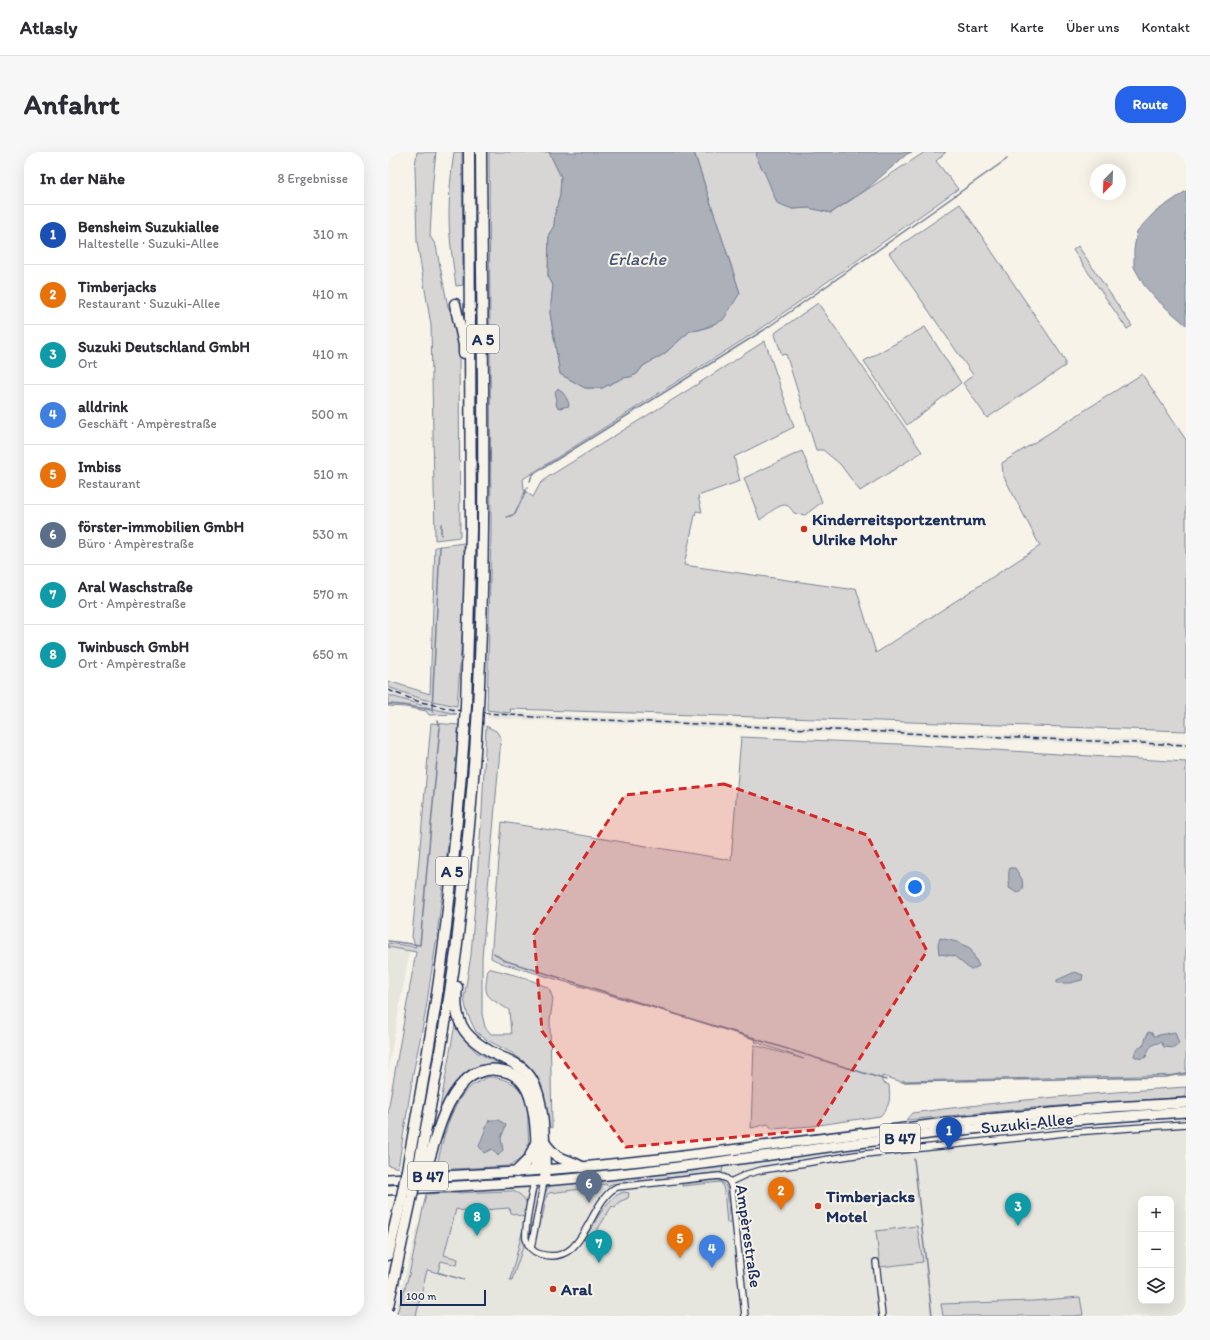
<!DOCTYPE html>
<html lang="de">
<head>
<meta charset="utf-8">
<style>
	:root { --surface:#fff; --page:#f7f7f7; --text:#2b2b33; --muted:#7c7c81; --line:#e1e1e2; --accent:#2563eb }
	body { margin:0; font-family:Itim,sans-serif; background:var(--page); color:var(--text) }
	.controls { position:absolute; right:12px; bottom:12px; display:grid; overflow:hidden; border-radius:8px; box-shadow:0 4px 16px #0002 }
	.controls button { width:36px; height:36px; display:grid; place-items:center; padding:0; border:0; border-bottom:1px solid var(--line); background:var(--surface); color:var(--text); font:20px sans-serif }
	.compass { position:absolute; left:702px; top:12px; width:36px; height:36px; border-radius:50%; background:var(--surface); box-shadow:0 4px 16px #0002; rotate:203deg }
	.scale { position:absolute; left:12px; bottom:10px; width:86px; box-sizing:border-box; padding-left:4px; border:2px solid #1b2f5e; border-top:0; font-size:11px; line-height:14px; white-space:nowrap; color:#1b2f5e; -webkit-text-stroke:3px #f7f3e8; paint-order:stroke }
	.you { position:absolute; left:527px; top:735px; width:14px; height:14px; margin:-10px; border:3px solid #fff; border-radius:50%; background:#1a73e8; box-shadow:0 0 0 6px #1a73e833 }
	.badge { display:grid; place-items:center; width:26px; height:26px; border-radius:50%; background:var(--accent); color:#fff; font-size:13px; font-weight:700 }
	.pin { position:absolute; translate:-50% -33px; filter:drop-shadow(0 1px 2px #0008) }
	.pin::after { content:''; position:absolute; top:21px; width:14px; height:12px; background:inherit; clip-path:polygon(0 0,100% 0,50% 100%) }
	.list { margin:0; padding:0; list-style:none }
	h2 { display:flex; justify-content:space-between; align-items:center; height:52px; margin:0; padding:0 16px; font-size:17px }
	h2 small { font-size:13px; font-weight:400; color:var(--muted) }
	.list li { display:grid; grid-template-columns:26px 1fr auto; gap:12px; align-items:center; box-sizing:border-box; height:60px; padding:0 16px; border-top:1px solid var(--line) }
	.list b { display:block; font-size:15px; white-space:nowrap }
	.list p { margin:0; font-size:13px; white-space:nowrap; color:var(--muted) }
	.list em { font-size:13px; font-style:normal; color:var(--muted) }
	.icon { flex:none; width:22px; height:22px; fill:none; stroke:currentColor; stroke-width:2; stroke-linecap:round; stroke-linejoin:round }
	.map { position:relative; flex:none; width:798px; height:1164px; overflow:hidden; border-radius:16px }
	header { display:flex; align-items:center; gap:24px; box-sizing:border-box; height:56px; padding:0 20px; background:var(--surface); border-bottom:1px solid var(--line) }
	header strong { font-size:19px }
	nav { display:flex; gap:22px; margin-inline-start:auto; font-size:14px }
	.intro { display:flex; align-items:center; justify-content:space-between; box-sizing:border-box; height:96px; padding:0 24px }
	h1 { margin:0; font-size:28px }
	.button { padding:10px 18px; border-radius:16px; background:var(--accent); color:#fff; font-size:14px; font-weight:700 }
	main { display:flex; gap:24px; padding:0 24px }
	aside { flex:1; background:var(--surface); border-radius:16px; box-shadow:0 4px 16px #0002 }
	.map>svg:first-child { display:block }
	.built { fill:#e6e5de; fill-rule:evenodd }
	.green { fill:#d7d6d4; stroke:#798299 }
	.water { fill:#acb0b9; stroke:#727c95 }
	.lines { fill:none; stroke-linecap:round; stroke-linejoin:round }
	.stream { stroke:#727c95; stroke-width:1.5 }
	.minor-casing { stroke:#1b2f5e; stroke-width:8 }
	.primary-casing { stroke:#1b2f5e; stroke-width:12 }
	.trunk-casing { stroke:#1b2f5e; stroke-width:12 }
	.motorway-casing { stroke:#1b2f5e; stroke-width:13 }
	.minor { stroke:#f7f3e8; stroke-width:5.5 }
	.primary { stroke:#f7f3e8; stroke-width:9 }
	.trunk { stroke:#f7f3e8; stroke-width:9 }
	.motorway { stroke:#f7f3e8; stroke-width:10 }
	.rail { stroke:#1b2f5e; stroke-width:1.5; stroke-dasharray:6 3; stroke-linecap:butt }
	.motorway-bridge-casing { stroke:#1b2f5e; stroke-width:13; stroke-linecap:butt }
	.motorway-bridge { stroke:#f7f3e8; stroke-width:10 }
	.marked { fill:#d62828; fill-opacity:0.2; stroke:#d62828; stroke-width:3; stroke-dasharray:8 5; stroke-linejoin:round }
	.poi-dot { fill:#c8321e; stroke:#f7f3e8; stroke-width:1.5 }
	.labels { text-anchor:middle; stroke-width:4; stroke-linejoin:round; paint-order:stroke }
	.shield { fill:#f7f3e8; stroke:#5d6a87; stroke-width:1 }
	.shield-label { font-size:16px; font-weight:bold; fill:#1b2f5e }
	.poi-label { font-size:17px; font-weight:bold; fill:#1b2f5e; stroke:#f7f3e8; text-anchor:start }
	.street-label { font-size:17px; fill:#1b2f5e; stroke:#f7f3e8 }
	.water-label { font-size:18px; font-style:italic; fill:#465679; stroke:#f7f3e8 }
</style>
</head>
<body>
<header>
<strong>Atlasly</strong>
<nav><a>Start</a><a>Karte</a><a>Über uns</a><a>Kontakt</a></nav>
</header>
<div class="intro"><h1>Anfahrt</h1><a class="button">Route</a></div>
<main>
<aside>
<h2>In der Nähe<small>8 Ergebnisse</small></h2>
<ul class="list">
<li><span class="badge" style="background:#1a4fb4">1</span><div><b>Bensheim Suzukiallee</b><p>Haltestelle · Suzuki-Allee</p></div><em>310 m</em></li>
<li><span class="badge" style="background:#e8710a">2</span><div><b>Timberjacks</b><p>Restaurant · Suzuki-Allee</p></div><em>410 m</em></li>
<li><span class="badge" style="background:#0f9aa8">3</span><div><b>Suzuki Deutschland GmbH</b><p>Ort</p></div><em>410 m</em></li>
<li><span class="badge" style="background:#3f7fe0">4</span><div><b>alldrink</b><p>Geschäft · Ampèrestraße</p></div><em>500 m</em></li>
<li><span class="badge" style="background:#e8710a">5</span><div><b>Imbiss</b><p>Restaurant</p></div><em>510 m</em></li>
<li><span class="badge" style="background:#5c6f8a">6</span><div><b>förster-immobilien GmbH</b><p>Büro · Ampèrestraße</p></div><em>530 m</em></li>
<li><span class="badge" style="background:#0f9aa8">7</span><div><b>Aral Waschstraße</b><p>Ort · Ampèrestraße</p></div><em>570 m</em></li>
<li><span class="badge" style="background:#0f9aa8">8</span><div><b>Twinbusch GmbH</b><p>Ort · Ampèrestraße</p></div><em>650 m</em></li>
</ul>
</aside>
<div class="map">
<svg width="798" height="1164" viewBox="0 0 798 1164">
	<rect width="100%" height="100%" fill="#f7f3e8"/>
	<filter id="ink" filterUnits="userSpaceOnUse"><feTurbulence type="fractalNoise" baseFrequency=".025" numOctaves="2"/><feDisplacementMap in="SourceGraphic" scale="8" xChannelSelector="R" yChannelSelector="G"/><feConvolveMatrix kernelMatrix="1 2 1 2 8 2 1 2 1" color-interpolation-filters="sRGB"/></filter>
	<g filter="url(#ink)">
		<g class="built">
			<path d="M0,535L34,547L69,554V562L46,557L0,543Z"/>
			<path d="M99,558L211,565L798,590V596L99,566Z"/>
			<path d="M0,793L22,796L0,918Z"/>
			<path d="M798,968V1164H6L39,1040L339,1012L600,986ZM753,1047H783V1149H753Z"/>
		</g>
		<g class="green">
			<path d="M29,0H48L45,28L42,84L48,94L60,155L66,165L71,198L72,385L47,388L43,173L29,90L27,14Z"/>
			<path d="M66,0H74L75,133L68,134C65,111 61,86 61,62C61,42 63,21 66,0Z"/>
			<path d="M101,0H161L173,25L172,43L167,61L166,74L161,82L160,124L165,133L162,161L172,222L197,236H214L235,226L242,225L249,222L255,214L276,202L302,179L311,178L324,174L352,141L306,0H369C367,15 395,44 404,57L421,56L443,61L537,0H558L548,9L570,37L374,176L135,327L136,338L145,345L152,332L160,325L297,240L377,189L406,275L346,305L352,329L310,344L314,360L308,359L296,413L461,437L468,436L488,501L652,394L615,323L614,311L754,222L798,288V579L122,557L123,561L99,558L103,382Z"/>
			<path d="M572,52L677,208V214L599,266L575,231L585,223L501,101Z"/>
			<path d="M690,94L744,174L739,177L685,98Z"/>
			<path d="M430,151L534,300L472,339L452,312L435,298H428L398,202L394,203L387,183L388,180Z"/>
			<path d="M537,175L573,231L519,273L476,209Z"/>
			<path d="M414,299L434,350L417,363L406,361C404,358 401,353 396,353C388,354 379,363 372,368L356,326Z"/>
			<path d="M76,391V457L69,554L34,547L0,535V529L42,542L47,395Z"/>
			<path d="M0,543L46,557L69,562L41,563L38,559L17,555L0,554Z"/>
			<path d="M43,571L71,573L62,676L49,784L37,863L26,917L10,1016L0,1013V959L28,800L0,795V791L28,795L24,785Z"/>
			<path d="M98,574L108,579L113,586L94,805V862L97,875L103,882H123L121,858C95,842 96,845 100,816L138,826L161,836L165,847L162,868L164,976L159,974L153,935L147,921L138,911L124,901L99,888L88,880L79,861L76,846L83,803L94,660Z"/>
			<path d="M353,585L511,592L798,610V923L511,929L494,924V930L501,933C502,947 503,953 492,964L424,974L384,977L380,972L363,976L366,893L416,907L367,890L368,886L113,811L103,806L114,670L343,708Z"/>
			<path d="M67,872L73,884L88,900L126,919L100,912L92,914L49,972Z"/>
			<path d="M100,925C119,926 135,933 139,954C140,960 140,968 140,975C140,983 142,993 138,1000C135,1006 128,1010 122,1014L48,1018C53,995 61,957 77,940C83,933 92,929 100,925Z"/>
			<path d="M798,935V945L645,956L518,968L524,961C615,949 706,941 798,935Z"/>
			<path d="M326,1014H335L334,1020L224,1032L219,1034L218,1032L194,1034V1037L161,1041L159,1043L154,1067L153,1064C154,1053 154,1036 166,1032Z"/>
			<path d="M329,1028C334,1030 337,1032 339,1037L342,1071H339L336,1038L333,1030L294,1034V1032Z"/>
			<path d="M123,1039C131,1040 141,1048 139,1058C138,1061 137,1063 136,1065L122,1061L121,1056L94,1058L93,1063L68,1057L56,1103L70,1107L69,1113L53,1109L50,1120L76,1128L39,1118L28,1164H8L21,1123L38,1042Z"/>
			<path d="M236,1040L241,1041L240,1046L231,1050L227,1056L224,1054L203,1088L205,1090L202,1093H200L196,1087C206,1073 219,1044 236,1040Z"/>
			<path d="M139,1061L135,1091L136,1095L134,1098L124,1128H122Z"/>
			<path d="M529,1074L535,1110L492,1115L488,1079Z"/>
			<path d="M692,1145L695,1163L684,1164H555L553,1152L645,1149Z"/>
		</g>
		<g class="water">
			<path d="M161,0H306L352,141L335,168L311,178L302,179L276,202L255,214L249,222L242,225L235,226L214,236H197L172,222L162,161L165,133L160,124L161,82L166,74L167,61L172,43L173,25Z"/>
			<path d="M369,0H524L519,2L481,35L443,61L421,56L404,57L389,51L377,22L368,5Z"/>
			<path d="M798,39V173L768,147L756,133L746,115V98L749,79L766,61Z"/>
			<path d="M170,236C175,240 181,248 181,254L172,256L169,255L168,251L169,248L167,240Z"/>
			<path d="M622,716H627L634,727L635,737L632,740L629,741L621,736C622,729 619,723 622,716Z"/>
			<path d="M552,786L569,790L582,796L591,814L583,818L566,804L551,802L550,793Z"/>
			<path d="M687,820L695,823L694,828L682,831H669V828Z"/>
			<path d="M760,880L764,881L766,884L787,880L791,892L786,896L776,895L773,890C762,893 762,894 758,905C753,907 751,907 746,904C747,898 749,896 755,894Z"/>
			<path d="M101,968H111L118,973L113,986L115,998L110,1004L104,997L96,1001L91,994Z"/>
		</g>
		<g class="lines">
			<g class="stream">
				<path d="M142,329L144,323L376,178L619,7"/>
				<path d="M119,365L127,362L139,336"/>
				<path d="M53,383V372"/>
				<path d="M0,552L14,553L44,558L45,560"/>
				<path d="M44,558L52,394"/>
				<path d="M0,789L32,793L52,575L50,569"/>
				<path d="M106,801L115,808L498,928"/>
				<path d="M514,930L778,925L798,921"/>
				<path d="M526,1007L544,1164"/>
			</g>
			<g class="minor-casing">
				<g id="minor">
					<path d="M146,1029C144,1042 136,1076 138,1087C140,1094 145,1100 152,1102C198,1116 200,1049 229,1035L331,1024C339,1026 342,1028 344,1037L357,1164"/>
					<path d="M342,1030L359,1022L374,1018L467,1003L534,996L686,980L798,972"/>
					<path d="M143,1096L156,1029"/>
					<path d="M488,1110L494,1164"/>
				</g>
			</g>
			<g class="primary-casing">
				<g id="primary">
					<path d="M0,1027L128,1020L194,1015"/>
					<path d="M0,1038L156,1029L157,1023"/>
				</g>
			</g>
			<g class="trunk-casing">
				<g id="trunk">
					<path d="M194,1015L271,1007L557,971L724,955L798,951"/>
					<path d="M156,1029C293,1018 429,995 565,979C643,971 720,965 798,960"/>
				</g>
			</g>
			<g class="motorway-casing">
				<g id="motorway">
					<path d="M67,152L76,193V201"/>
					<path d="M78,554L83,377L81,0"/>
					<path d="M90,556C99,371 94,185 93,0"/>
					<path d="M69,835C64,874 80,889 113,905C126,910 137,916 144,928C157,949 156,993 157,1017"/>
					<path d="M156,990C170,1010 176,1005 194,1015"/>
					<path d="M38,1017C47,990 55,950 77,929C85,921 98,916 110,918C119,919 128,922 134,930C149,947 150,996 147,1018"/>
					<path d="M19,1018C31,950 44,883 53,814C64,733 71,651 77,569"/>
					<path d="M30,1018C44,946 58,873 68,800C77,724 84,647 89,571"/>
					<path d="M128,1020L141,1007L147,993"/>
					<path d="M0,1103L14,1044"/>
					<path d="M0,1154L24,1043"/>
				</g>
			</g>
			<use href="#minor" class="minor"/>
			<use href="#primary" class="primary"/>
			<use href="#trunk" class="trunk"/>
			<use href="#motorway" class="motorway"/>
			<path class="rail" d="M0,538L29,549L67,558L145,565L798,593"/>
			<g class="motorway-bridge-casing">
				<g id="motorway-bridge">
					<path d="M77,569L78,554"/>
					<path d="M89,571L90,556"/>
					<path d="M24,1043L30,1018"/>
					<path d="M14,1044L19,1018"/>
				</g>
			</g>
			<use href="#motorway-bridge" class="motorway-bridge"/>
		</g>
	</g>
	<path class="marked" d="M336,632L479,683L539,799L427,978L238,995L154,879L146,782L237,643Z"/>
	<g class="poi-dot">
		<circle cx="416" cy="377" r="4"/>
		<circle cx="430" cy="1054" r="4"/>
		<circle cx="165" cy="1137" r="4"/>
	</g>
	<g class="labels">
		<g class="shield">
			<rect x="79" y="173" width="32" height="28" rx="3"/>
			<rect x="48" y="705" width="32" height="28" rx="3"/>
			<rect x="492" y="972" width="40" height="28" rx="3"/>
			<rect x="20" y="1010" width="40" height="28" rx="3"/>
		</g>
		<g class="shield-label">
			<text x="95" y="193">A 5</text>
			<text x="64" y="725">A 5</text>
			<text x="512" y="992">B 47</text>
			<text x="40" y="1030">B 47</text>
		</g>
		<g class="poi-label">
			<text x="424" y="373">Kinderreitsportzentrum<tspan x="424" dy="20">Ulrike Mohr</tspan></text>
			<text x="438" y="1050">Timberjacks<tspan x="438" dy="20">Motel</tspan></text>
			<text x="173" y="1143">Aral</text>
		</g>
		<g class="street-label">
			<text transform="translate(639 971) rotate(-6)" y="6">Suzuki-Allee</text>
			<text transform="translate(361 1084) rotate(82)" y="6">Ampèrestraße</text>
		</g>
		<g class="water-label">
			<text x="249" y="113">Erlache</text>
		</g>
	</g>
</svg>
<div class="controls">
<button>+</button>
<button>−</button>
<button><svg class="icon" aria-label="layers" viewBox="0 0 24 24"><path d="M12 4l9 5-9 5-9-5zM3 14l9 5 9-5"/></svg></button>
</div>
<svg class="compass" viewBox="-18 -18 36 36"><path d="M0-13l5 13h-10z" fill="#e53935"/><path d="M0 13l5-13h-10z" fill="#7c7c81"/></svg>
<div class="scale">100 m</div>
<div class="you"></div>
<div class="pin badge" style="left:561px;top:998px;background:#1a4fb4">1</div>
<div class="pin badge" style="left:393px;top:1058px;background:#e8710a">2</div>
<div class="pin badge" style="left:630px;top:1074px;background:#0f9aa8">3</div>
<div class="pin badge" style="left:324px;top:1116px;background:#3f7fe0">4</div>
<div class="pin badge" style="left:292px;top:1106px;background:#e8710a">5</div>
<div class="pin badge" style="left:201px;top:1051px;background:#5c6f8a">6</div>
<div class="pin badge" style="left:211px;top:1111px;background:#0f9aa8">7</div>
<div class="pin badge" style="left:89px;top:1084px;background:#0f9aa8">8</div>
</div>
</main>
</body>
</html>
